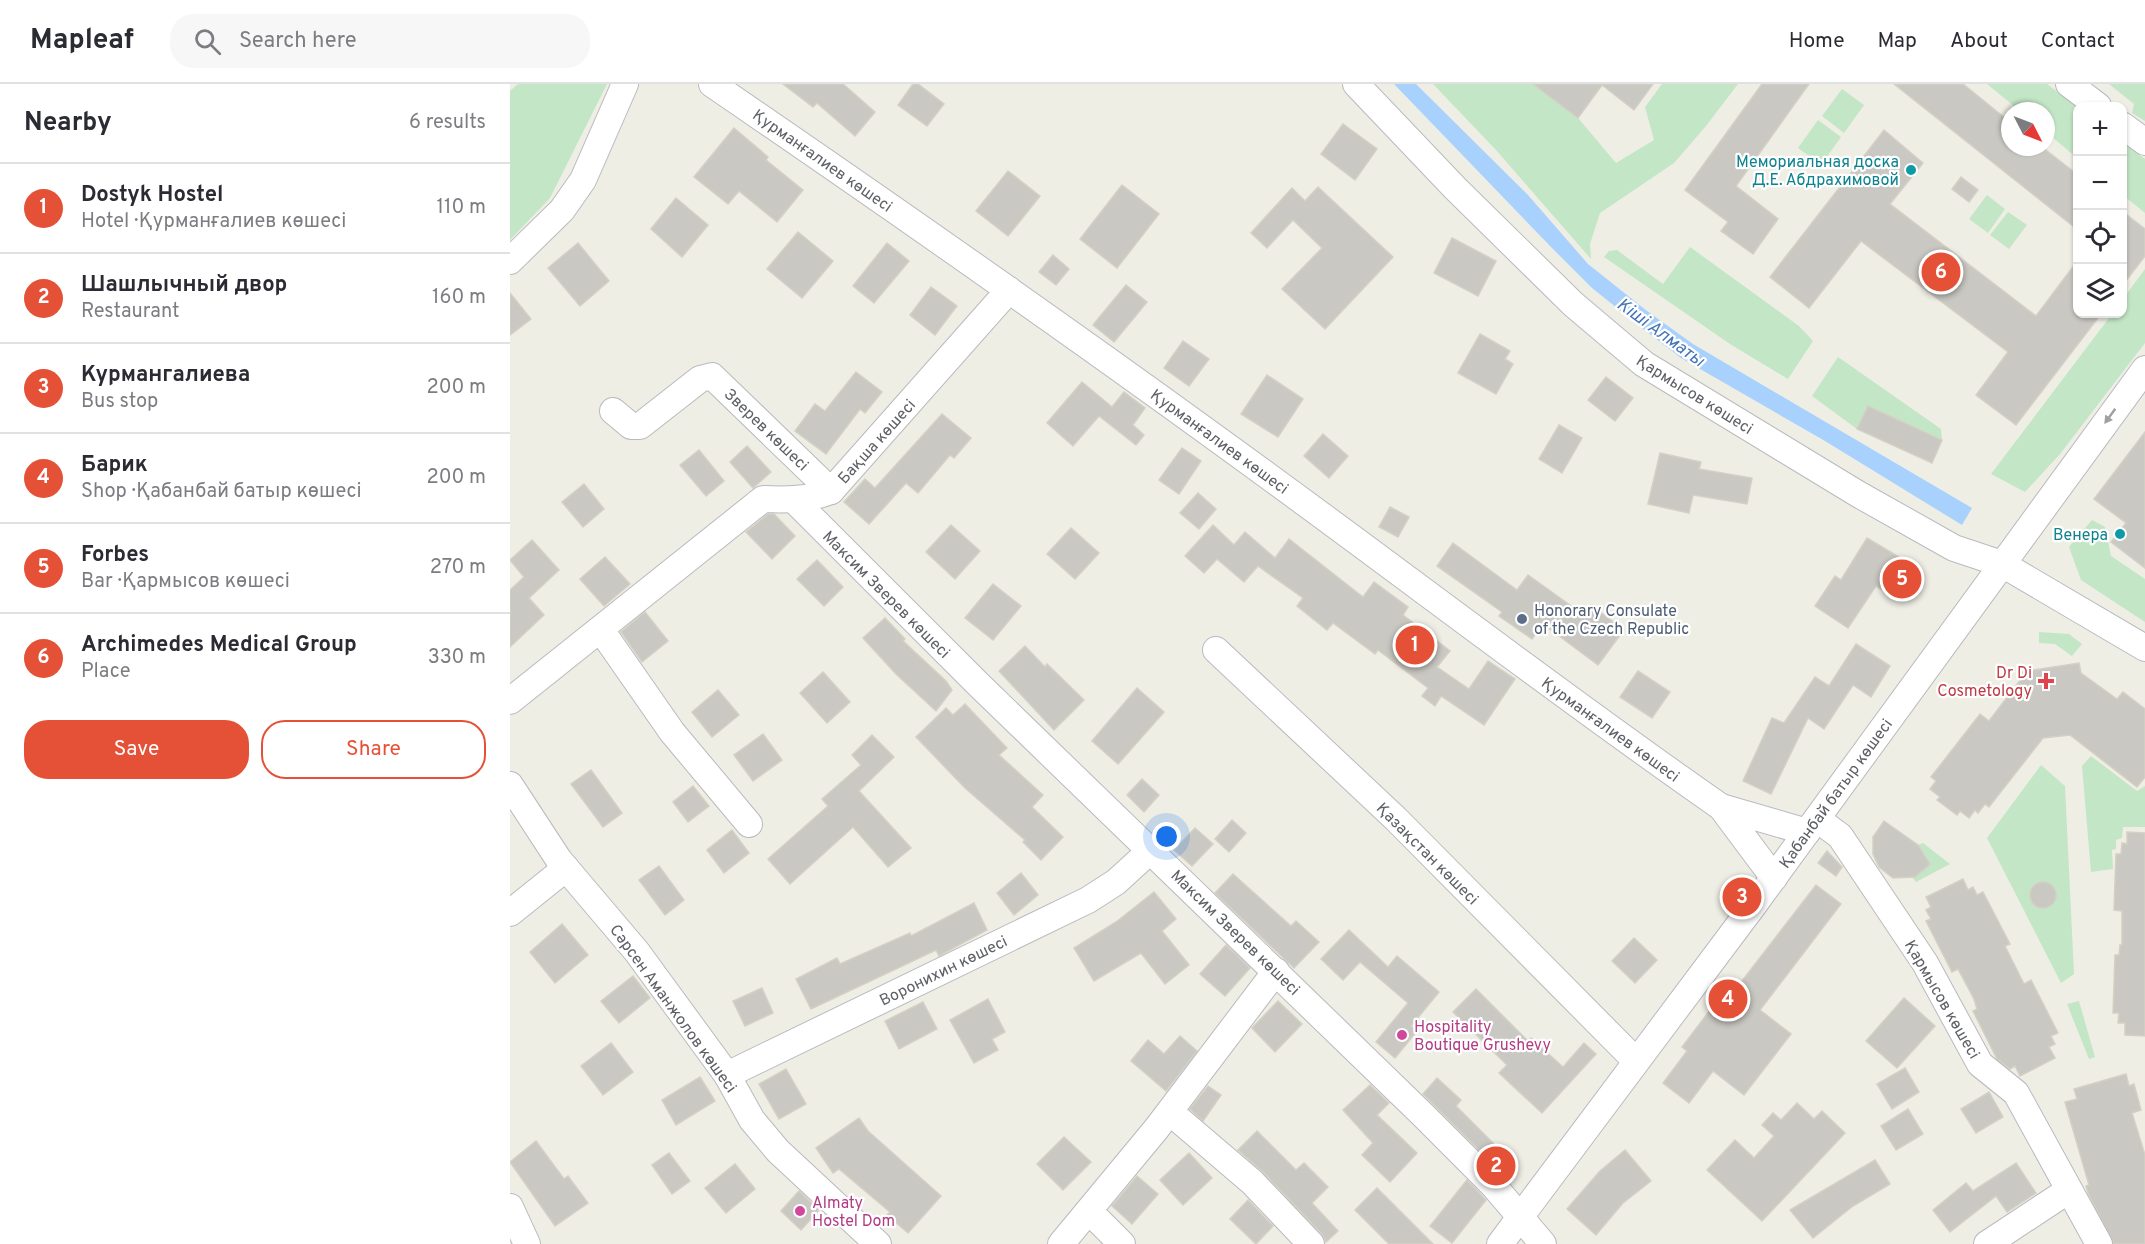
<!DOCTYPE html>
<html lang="en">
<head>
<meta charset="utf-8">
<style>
	:root { --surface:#fff; --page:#f7f7f7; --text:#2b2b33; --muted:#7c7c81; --line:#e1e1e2; --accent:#e55136 }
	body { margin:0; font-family:Overpass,sans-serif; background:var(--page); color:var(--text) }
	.controls { position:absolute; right:18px; top:18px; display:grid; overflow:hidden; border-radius:12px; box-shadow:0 2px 4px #0004 }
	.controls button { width:54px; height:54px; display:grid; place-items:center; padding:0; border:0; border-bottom:2px solid var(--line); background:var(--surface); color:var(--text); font:30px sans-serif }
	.compass { position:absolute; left:1491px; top:18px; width:54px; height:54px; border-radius:50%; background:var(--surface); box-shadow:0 2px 4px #0004; rotate:132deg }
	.you { position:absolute; left:657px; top:753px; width:21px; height:21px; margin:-15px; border:4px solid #fff; border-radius:50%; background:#1a73e8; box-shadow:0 0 0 9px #1a73e833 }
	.badge { display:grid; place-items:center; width:39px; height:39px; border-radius:50%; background:var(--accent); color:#fff; font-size:20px; font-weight:700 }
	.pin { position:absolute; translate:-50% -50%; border:3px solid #fff; box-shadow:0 2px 6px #0006 }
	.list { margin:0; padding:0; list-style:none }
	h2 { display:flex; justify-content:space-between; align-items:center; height:78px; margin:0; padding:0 24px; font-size:26px }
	h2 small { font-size:20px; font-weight:400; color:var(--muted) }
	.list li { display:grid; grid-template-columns:39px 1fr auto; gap:18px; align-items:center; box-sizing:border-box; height:90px; padding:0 24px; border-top:2px solid var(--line) }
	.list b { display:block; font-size:22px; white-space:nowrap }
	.list p { margin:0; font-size:20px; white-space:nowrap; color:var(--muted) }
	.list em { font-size:20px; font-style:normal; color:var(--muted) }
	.actions { display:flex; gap:12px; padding:18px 24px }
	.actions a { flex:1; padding:14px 0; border:2px solid var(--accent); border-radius:24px; text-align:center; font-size:21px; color:var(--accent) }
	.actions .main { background:var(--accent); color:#fff }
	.icon { flex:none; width:33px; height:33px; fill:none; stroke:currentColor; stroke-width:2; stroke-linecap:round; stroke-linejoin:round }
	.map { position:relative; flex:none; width:1635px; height:1160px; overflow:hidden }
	header { display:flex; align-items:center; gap:36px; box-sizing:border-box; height:84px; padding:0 30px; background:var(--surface); border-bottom:2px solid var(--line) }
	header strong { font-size:28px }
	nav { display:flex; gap:33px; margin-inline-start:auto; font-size:21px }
	.search { width:420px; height:54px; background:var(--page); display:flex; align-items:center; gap:15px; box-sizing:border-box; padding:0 21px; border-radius:24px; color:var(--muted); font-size:22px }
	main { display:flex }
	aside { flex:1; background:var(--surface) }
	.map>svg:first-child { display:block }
	.green { fill:#c3e6c6 }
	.water { fill:#a8d1fd }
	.building { fill:#cac8c2; stroke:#d4d0c4; stroke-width:1.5 }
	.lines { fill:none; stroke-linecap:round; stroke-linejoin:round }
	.minor-casing { stroke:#b8babf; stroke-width:28 }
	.minor { stroke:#fff; stroke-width:26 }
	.oneway { fill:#9ea0a3 }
	.culture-dot { fill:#0f9aa8; stroke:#fff; stroke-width:2 }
	.service-dot { fill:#5c6f8a; stroke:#fff; stroke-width:2 }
	.health-dot { fill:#e0444e; stroke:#fff; stroke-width:2 }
	.hotel-dot { fill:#d1479c; stroke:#fff; stroke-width:2 }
	.labels { text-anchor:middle; stroke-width:4.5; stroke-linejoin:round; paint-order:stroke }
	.street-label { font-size:16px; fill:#5d6065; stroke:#fff }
	.culture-label { font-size:16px; fill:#0d838f; stroke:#fff; text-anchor:end }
	.service-label { font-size:16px; fill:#4e5e75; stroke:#fff; text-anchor:start }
	.health-label { font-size:16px; fill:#be3a42; stroke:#fff; text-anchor:end }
	.hotel-label { font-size:16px; fill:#b23c85; stroke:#fff; text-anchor:start }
	.water-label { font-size:18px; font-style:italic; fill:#4775b8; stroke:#fff }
</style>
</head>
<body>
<header>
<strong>Mapleaf</strong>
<div class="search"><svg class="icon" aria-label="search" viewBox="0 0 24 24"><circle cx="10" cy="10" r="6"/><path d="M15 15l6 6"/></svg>Search here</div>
<nav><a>Home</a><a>Map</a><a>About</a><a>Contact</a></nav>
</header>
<main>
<aside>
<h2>Nearby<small>6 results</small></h2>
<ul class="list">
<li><span class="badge">1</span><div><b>Dostyk Hostel</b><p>Hotel · Қурманғалиев көшесі</p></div><em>110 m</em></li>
<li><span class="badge">2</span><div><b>Шашлычный двор</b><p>Restaurant</p></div><em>160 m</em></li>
<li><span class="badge">3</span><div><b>Курмангалиева</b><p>Bus stop</p></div><em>200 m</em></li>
<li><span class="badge">4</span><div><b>Барик</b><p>Shop · Қабанбай батыр көшесі</p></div><em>200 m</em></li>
<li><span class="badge">5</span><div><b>Forbes</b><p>Bar · Қармысов көшесі</p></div><em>270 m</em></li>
<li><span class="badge">6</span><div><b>Archimedes Medical Group</b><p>Place</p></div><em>330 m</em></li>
</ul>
<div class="actions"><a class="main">Save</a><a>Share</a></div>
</aside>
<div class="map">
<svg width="1635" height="1160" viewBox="0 0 1635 1160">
	<rect width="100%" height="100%" fill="#efeee5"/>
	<g class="green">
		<path d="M8,0H97L40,114L0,156V7Z"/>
		<path d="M923,0H1023L1068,34L1106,79L1144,56L1135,23L1152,0H1228L1196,42L1164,79L1090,129L1080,160L1081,175L986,66Z"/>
		<path d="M1477,0H1537L1567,23V74L1536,48V27H1510Z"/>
		<path d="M1599,0H1635V37L1622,29L1624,20Z"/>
		<path d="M1332,5L1354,21L1334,49L1312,32Z"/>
		<path d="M1308,36L1331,53L1311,81L1288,64Z"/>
		<path d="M1613,58L1635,75V129L1613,111Z"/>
		<path d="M1477,111L1495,125L1478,149L1459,135Z"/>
		<path d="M1498,128L1517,141L1499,165L1480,151Z"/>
		<path d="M1180,163L1289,242L1303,257L1278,295L1220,260L1094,173L1099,167L1107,166L1153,200Z"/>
		<path d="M1635,185V259L1550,370L1515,408L1481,390L1602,230H1612L1613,215Z"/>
		<path d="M1328,273L1431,345L1432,356L1358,322L1347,345L1302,312Z"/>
		<path d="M1582,436L1595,443L1601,472L1635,495V538L1571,496L1559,463Z"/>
		<path d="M1529,548L1559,550L1572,560L1562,572L1545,560L1529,559Z"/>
		<path d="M1581,672L1627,707L1635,702V743H1613L1612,754L1606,756V765L1602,766L1603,785L1581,788L1572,682Z"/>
		<path d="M1531,681L1555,702L1564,890L1551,899L1477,754Z"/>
		<path d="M1413,759L1440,780L1406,798L1402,793L1420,780L1408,761Z"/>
		<path d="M1569,917L1585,973L1579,975L1557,920Z"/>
	</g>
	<path class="water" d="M884,0H906L1018,111L1078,180L1137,227L1183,260L1462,424L1452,441L1315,357L1171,274L1127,240L1082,204L1042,164Z"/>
	<g class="building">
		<path d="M273,0H333L365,28L345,52L307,19L303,23Z"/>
		<path d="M403,0H408L434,20L417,42L388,21Z"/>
		<path d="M1023,0H1143L1124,26L1092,1L1068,34Z"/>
		<path d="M1252,0H1299L1226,102L1268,135L1243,170L1211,147L1218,138L1175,106Z"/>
		<path d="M1384,0H1453L1500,38V63H1532L1568,91V146Z"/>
		<path d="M833,40L867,65L845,96L811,70Z"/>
		<path d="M224,44L258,73L256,76L293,106L267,138L229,107L218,120L184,93Z"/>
		<path d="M1374,46L1413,79L1380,120L1526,232L1568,176V230H1591L1506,341L1466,311L1498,268L1351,157L1299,224L1260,193Z"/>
		<path d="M498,87L530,112L498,152L466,127Z"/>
		<path d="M1451,93L1468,106L1459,118L1442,105Z"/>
		<path d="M612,101L649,130L607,184L570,155Z"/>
		<path d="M808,103L883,173L815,245L772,205L812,164L783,136L757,164L741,149L782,104L795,117Z"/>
		<path d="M166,114L198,141L172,173L141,145Z"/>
		<path d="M1612,127L1635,145V172L1612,202Z"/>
		<path d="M288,148L323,177L292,214L257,185Z"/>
		<path d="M942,154L986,177L968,212L924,189Z"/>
		<path d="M68,159L99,197L70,222L38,184Z"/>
		<path d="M377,159L399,177L364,219L343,202Z"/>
		<path d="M543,171L559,185L546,201L529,188Z"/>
		<path d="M616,201L637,218L604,258L583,241Z"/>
		<path d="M421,203L447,222L425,251L400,231Z"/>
		<path d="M0,209L21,235L0,251Z"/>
		<path d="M970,250L1000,267L995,275L1003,280L986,310L948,289Z"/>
		<path d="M673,257L699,275L679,302L654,284Z"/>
		<path d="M346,288L372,308L355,329L350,325L316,370L285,347L305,320L315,327Z"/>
		<path d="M757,291L793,315L768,353L731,330Z"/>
		<path d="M1096,293L1123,314L1105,337L1078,316Z"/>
		<path d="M572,298L602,323L614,308L635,324L623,341L634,351L626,361L589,332L563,362L537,339Z"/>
		<path d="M1358,322L1432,356L1422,379L1347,345Z"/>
		<path d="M432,330L461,354L444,374L440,371L408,409L396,399L359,440L334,418L355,395L365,404Z"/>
		<path d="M1049,341L1072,354L1052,389L1029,375Z"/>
		<path d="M1635,348V484L1601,458L1616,439L1584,415Z"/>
		<path d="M813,350L838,372L819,394L794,372Z"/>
		<path d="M237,362L261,388L243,404L220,378Z"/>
		<path d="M672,364L691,377L669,410L649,396Z"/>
		<path d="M189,366L214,397L196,412L170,381Z"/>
		<path d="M1150,369L1191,378L1189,385L1242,394L1237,420L1183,411L1179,429L1138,420Z"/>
		<path d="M74,400L94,425L73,443L52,418Z"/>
		<path d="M688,409L706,425L689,445L670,429Z"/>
		<path d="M880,423L899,433L888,453L869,443Z"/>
		<path d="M258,430H264L285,452L262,475L236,448Z"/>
		<path d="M441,441L470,467L445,495L416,468Z"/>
		<path d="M703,441L724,461L735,448L765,474L779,455L853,513L864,498L898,523L893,531L940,567L927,583L959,605L978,577L1005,595L974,641L931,612L925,622L912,612L918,604L868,566L865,570L823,539L817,546L787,522L793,514L748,482L734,498L707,475L694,489L675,472Z"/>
		<path d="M561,444L589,469L565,495L537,470Z"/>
		<path d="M1357,454L1404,482L1401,487L1410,493L1397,513L1386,507L1383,512L1366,502L1338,544L1305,522L1325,492L1331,496Z"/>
		<path d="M22,456L49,486L19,514L34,531L0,563V506L14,493L0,476Z"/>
		<path d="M943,459L1007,506L1018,491L1074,531L1081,521L1114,546L1088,581L1033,540L1022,555L989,532L992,528L927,482Z"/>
		<path d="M95,473L120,500L94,522L70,495Z"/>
		<path d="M307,476L333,503L314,522L287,495Z"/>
		<path d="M483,500L511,522L483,556L455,534Z"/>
		<path d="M135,528L158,557L132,578L111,548Z"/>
		<path d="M375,534L395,555L393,557L436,597L442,606L426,627L386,590L353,554Z"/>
		<path d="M1346,560L1380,582L1361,613L1343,601L1314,645L1298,634L1261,710L1233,697L1262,634L1274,639L1305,593L1319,602Z"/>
		<path d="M515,562L535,583L537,580L574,616L544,646L489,587Z"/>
		<path d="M1569,579L1571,589L1607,615L1613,608L1635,625V693L1627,703L1560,651L1533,654L1479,723L1475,720L1468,729L1465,726L1459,734L1450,727L1447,731L1427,716L1430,713L1420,705L1426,697L1421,693L1470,630L1479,637L1511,595L1510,588Z"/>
		<path d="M1128,587L1160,608L1142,634L1110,613Z"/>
		<path d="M313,588L340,618L317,639L290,609Z"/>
		<path d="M627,604L654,628L608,680L582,657Z"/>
		<path d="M208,606L229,631L202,653L182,628Z"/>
		<path d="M455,620L497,664L489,671L533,711L522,723L553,753L531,776L513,758L515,756L455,704L406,653L436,624L443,631Z"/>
		<path d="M253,650L272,676L243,697L224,671Z"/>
		<path d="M362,651L384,673L349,707L401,764L378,783L343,743L280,800L258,775L318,722L312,715L351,681L342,671Z"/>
		<path d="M81,686L112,729L93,743L61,700Z"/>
		<path d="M632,695L649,711L634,728L617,711Z"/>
		<path d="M183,702L199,722L178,738L163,718Z"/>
		<path d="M722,736L736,749L719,768L705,755Z"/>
		<path d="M1374,737L1408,761L1420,780L1405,793L1383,794L1369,783L1363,770V753Z"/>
		<path d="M685,744L703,760L682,782L664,766Z"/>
		<path d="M222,746L239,769L214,789L197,766Z"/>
		<path d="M1617,748L1635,749V952L1615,951V939H1608L1609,929H1603L1605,871H1609L1610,861H1612V827L1604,826L1606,770H1611L1612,759L1617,760Z"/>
		<path d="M1317,767L1332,783L1326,792L1308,779Z"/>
		<path d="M149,782L174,816L155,831L129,796Z"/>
		<path d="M511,789L528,811L504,831L487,809Z"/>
		<path d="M723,790L781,842L786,837L809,858L784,884L705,809Z"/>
		<path d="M1453,795L1458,806L1463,803L1467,811L1473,808L1500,860L1495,862L1514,900L1521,896L1548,949L1541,952L1545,960L1539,963L1545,974L1510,992L1505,982L1500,985L1487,975L1463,927L1467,925L1464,915L1448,885L1442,888L1416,837L1421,835L1416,826L1421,823L1416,813Z"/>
		<circle cx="1533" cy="811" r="13"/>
		<path d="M1306,801L1331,820L1250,926L1281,950L1234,1011L1203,987L1179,1019L1153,999L1177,967L1172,963L1219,901L1225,906Z"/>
		<path d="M644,808L666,835L652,847L679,881L655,900L631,869L584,897L564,864L606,838Z"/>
		<path d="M464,819L477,846L429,872L426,866L301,925L286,895L327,874L330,880L400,849L401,852Z"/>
		<path d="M52,840L78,871L45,899L20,868Z"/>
		<path d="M839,846L878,883L887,872L929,908L901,942L907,947L885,974L866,958L898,919L850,878L833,896L811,875Z"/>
		<path d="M1124,854L1147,876L1125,899L1102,877Z"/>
		<path d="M716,861L740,884L715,912L690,890Z"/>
		<path d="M123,892L140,914L109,939L91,917Z"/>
		<path d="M252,904L263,929L235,942L223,917Z"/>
		<path d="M966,905L1018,957L1021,954L1053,983L1074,959L1086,970L1032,1029L989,989L997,981L943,928Z"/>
		<path d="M1394,914L1425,942L1387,984L1356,957Z"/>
		<path d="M478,915L495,948L482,955L488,966L464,979L440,936Z"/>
		<path d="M768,917L792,940L765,968L742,944Z"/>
		<path d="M413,918L427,945L389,965L375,937Z"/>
		<path d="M670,952L687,967L656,1007L621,977L638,956L654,970Z"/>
		<path d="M101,959L123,988L93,1011L71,982Z"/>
		<path d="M1395,984L1409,1008L1382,1025L1367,1000Z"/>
		<path d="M276,985L296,1020L269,1035L249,1000Z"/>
		<path d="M1616,990L1619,1002L1624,1000L1631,1026L1622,1029L1635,1071V1160H1604L1578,1109L1576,1102L1579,1101L1555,1018L1567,1015L1564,1005Z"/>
		<path d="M190,993L205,1017L166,1041L152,1016Z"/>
		<path d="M927,994L951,1016L946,1022L1006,1082L995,1092L913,1010Z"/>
		<path d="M860,1001L879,1019L867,1031L907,1069L880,1098L852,1071L863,1059L833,1026Z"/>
		<path d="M698,1002L711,1011L693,1037L680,1025Z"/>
		<path d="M1479,1008L1493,1033L1466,1049L1451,1025Z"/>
		<path d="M1287,1019L1304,1035L1312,1027L1335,1049L1252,1137L1197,1086L1225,1056L1244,1074L1264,1052L1252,1041L1263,1029L1271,1036Z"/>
		<path d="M1398,1025L1413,1050L1386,1066L1371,1042Z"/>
		<path d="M349,1034L358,1047L431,1112L398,1149L377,1131L380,1128L329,1085L323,1089L306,1064Z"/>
		<path d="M747,1047L786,1086L794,1079L818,1103L802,1119L828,1147L816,1158L812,1150L753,1088L728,1066Z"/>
		<path d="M554,1053L581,1078L553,1106L527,1080Z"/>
		<path d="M26,1057L54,1095L58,1092L78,1119L45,1142L0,1078Z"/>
		<path d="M1115,1066L1141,1097L1113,1119L1086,1151L1057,1125L1090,1087Z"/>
		<path d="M159,1069L180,1097L162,1110L142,1081Z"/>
		<path d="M679,1069L702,1094L673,1121L650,1096Z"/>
		<path d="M1365,1076L1380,1100L1343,1122L1303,1154L1280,1126Z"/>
		<path d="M1506,1079L1526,1109L1497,1128L1486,1112L1440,1148L1423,1126L1456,1099L1463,1107Z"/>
		<path d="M225,1080L245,1105L216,1129L195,1104Z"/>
		<path d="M627,1092L648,1110L622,1140L602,1122Z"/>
		<path d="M957,1096L976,1116L942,1159L920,1142Z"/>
		<path d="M867,1104L923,1160H879L845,1126Z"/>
		<path d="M289,1107L309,1126L291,1146L271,1127Z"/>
		<path d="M738,1116L763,1142L746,1160L720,1135Z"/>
	</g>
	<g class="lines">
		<g class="minor-casing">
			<g id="minor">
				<path d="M202,0C389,128 575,258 758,392C909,502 1057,616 1211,723"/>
				<path d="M846,0L945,104L1063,220L1134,280L1348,410L1444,464L1492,480L1635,564"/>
				<path d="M1559,0L1588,22"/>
				<path d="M1612,41L1635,58"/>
				<path d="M0,177L52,126L73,96L115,0"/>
				<path d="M103,327L121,342H130L190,295L202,292L321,407"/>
				<path d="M284,416L467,599L912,1030L984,1102L1033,1160"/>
				<path d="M91,546L162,648L239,740"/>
				<path d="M706,566L886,735L1126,977"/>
				<path d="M0,617L253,415C277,416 298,416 321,407L499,206"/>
				<path d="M0,701L49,776L127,868L217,991L242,1036L268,1067L368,1160"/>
				<path d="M1307,735L1330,752L1415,879L1470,980L1506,1009L1589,1160"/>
				<path d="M1264,794L1211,723L1297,748"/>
				<path d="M0,829L56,784"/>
				<path d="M217,991L578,816L606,798L641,766"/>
				<path d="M660,1028L742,1098L801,1160"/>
				<path d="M0,1123L17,1160"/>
				<path d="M579,1127L612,1160"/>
				<path d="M551,1160L647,1044L766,887"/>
				<path d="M990,1160L1243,822L1635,285"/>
				<path d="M1477,1160L1559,1106"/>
			</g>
		</g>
		<use href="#minor" class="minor"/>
	</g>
	<defs><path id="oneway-solid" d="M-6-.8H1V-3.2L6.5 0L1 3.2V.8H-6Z" transform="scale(1.5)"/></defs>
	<use class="oneway" href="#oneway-solid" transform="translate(1600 332) rotate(126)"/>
	<g class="culture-dot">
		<circle cx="1401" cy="86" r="6"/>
		<circle cx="1610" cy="450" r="6"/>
	</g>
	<circle class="service-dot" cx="1012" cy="535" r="6"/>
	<path class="health-dot" d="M1533 588h6v6h6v6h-6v6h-6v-6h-6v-6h6z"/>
	<g class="hotel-dot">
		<circle cx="892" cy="951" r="6"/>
		<circle cx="290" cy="1127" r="6"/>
	</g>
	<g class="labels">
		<g class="street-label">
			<text transform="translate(313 76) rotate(35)" y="6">Қурманғалиев көшесі</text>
			<text transform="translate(1185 310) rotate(32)" y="6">Қармысов көшесі</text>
			<text transform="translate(257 345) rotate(44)" y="6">Зверев көшесі</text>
			<text transform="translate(366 357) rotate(-48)" y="6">Бақша көшесі</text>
			<text transform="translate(710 357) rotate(36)" y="6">Қурманғалиев көшесі</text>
			<text transform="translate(377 510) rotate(45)" y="6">Максим Зверев көшесі</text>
			<text transform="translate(1101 645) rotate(36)" y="6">Қурманғалиев көшесі</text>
			<text transform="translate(1325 709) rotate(-54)" y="6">Қабанбай батыр көшесі</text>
			<text transform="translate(918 769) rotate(45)" y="6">Қазақстан көшесі</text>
			<text transform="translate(726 848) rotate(44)" y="6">Максим Зверев көшесі</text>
			<text transform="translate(433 886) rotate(-26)" y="6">Воронихин көшесі</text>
			<text transform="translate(1433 915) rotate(60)" y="6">Қармысов көшесі</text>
			<text transform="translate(164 924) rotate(54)" y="6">Сәрсен Аманжолов көшесі</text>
		</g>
		<g class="culture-label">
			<text x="1389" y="83">Мемориальная доска<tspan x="1389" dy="18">Д.Е. Абдрахимовой</tspan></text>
			<text x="1598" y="456">Венера</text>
		</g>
		<g class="service-label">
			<text x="1024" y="532">Honorary Consulate<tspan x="1024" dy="18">of the Czech Republic</tspan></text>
		</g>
		<g class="health-label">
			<text x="1522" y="594">Dr Di<tspan x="1522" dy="18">Cosmetology</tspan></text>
		</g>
		<g class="hotel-label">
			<text x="904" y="948">Hospitality<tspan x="904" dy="18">Boutique Grushevy</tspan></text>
			<text x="302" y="1124">Almaty<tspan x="302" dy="18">Hostel Dom</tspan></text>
		</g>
		<g class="water-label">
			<text transform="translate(1151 248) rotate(36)" y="6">Кіші Алматы</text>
		</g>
	</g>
</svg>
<div class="controls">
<button>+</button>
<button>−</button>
<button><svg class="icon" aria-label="locate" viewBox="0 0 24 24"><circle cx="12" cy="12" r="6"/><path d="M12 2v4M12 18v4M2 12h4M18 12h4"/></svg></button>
<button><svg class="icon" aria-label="layers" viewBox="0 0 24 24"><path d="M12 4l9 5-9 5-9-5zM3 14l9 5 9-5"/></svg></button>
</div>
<svg class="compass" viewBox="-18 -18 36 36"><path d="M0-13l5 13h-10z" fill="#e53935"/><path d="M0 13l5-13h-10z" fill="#7c7c81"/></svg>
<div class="you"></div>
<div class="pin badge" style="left:905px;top:561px">1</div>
<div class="pin badge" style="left:986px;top:1082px">2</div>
<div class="pin badge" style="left:1232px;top:813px">3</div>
<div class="pin badge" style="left:1218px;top:915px">4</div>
<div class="pin badge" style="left:1392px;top:495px">5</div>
<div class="pin badge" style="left:1431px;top:188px">6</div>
</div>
</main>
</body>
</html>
